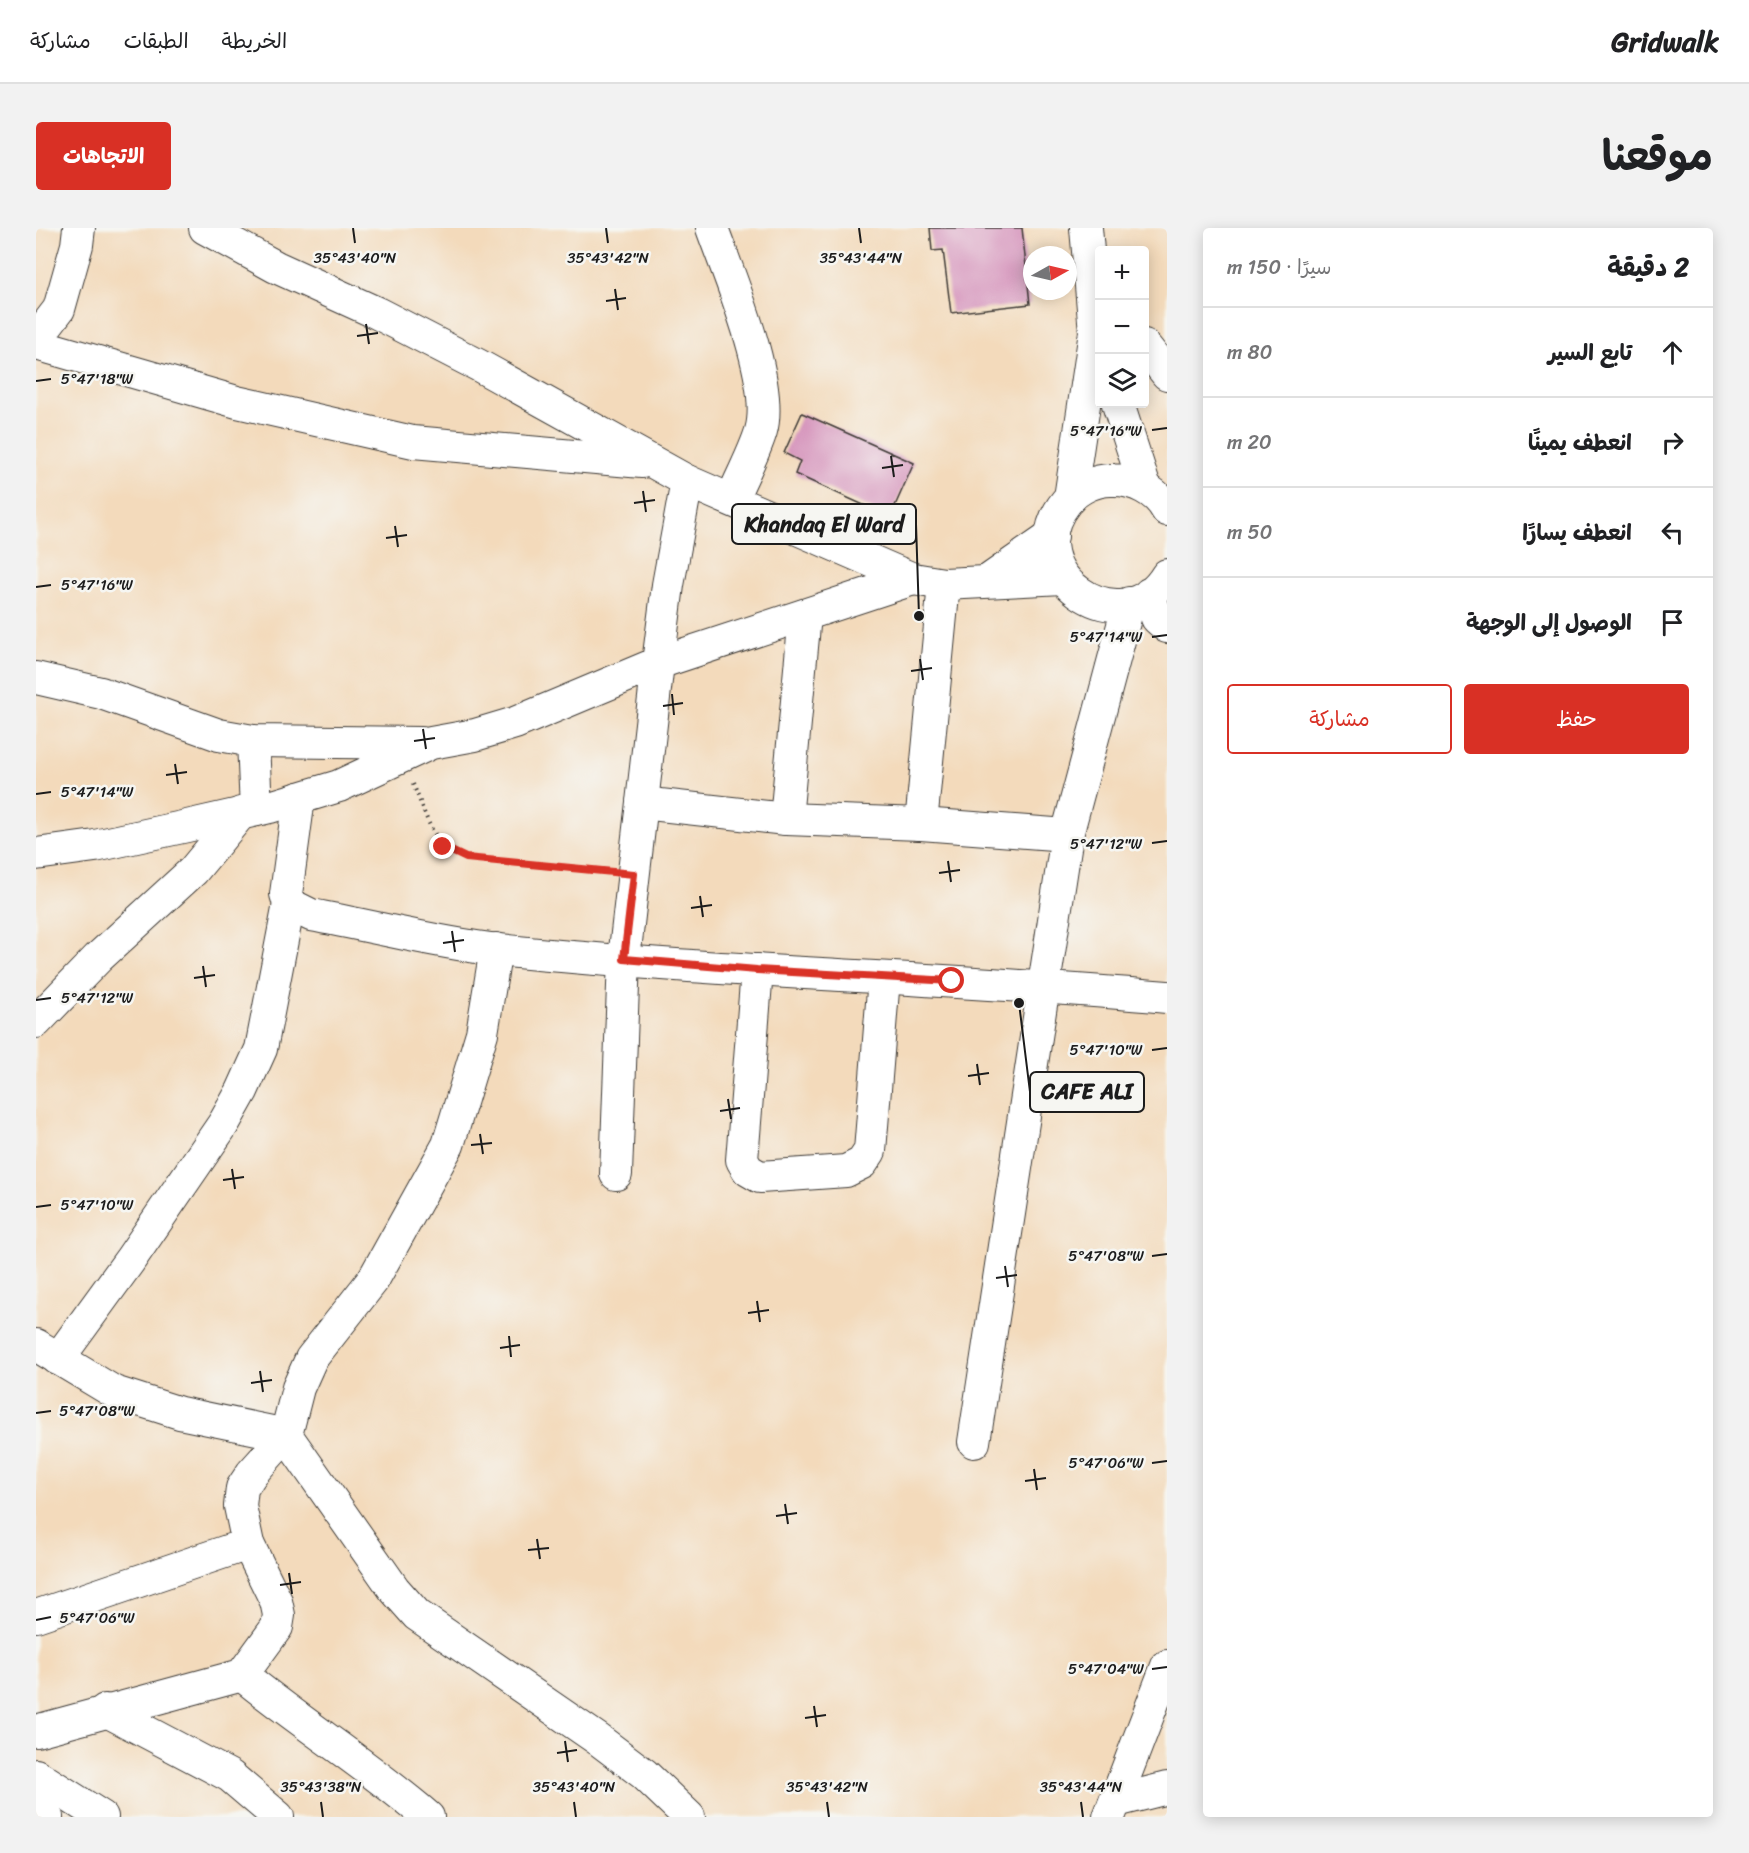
<!DOCTYPE html>
<html lang="ar">
<head>
<meta charset="utf-8">
<style>
	:root { --surface:#fff; --page:#f2f2f2; --text:#202124; --muted:#757577; --line:#e0e0e0; --accent:#d93025 }
	body { margin:0; font-family:Sriracha,"Playpen Sans Arabic",sans-serif; background:var(--page); color:var(--text); direction:rtl }
	.controls { position:absolute; right:18px; top:18px; display:grid; overflow:hidden; border-radius:6px; box-shadow:0 3px 15px #0003 }
	.controls button { width:54px; height:54px; display:grid; place-items:center; padding:0; border:0; border-bottom:2px solid var(--line); background:var(--surface); color:var(--text); font:30px sans-serif }
	.compass { position:absolute; left:987px; top:18px; width:54px; height:54px; border-radius:50%; background:var(--surface); box-shadow:0 3px 15px #0003; rotate:82deg }
	.stop { position:absolute; width:18px; height:18px; margin:-14px; border:4px solid #d93025; border-radius:50%; background:#fff }
	.stop.end { background:#d93025; border-color:#fff; box-shadow:0 2px 6px #0008 }
	.list { margin:0; padding:0; list-style:none }
	h2 { display:flex; justify-content:space-between; align-items:center; height:78px; margin:0; padding:0 24px; font-size:26px }
	h2 small { font-size:20px; font-weight:400; color:var(--muted) }
	.list li { display:grid; grid-template-columns:39px 1fr auto; gap:18px; align-items:center; box-sizing:border-box; height:90px; padding:0 24px; border-top:2px solid var(--line) }
	.list b { display:block; font-size:22px; white-space:nowrap }
	.list em { font-size:20px; font-style:normal; color:var(--muted) }
	.actions { display:flex; gap:12px; padding:18px 24px }
	.actions a { flex:1; padding:14px 0; border:2px solid var(--accent); border-radius:6px; text-align:center; font-size:21px; color:var(--accent) }
	.actions .main { background:var(--accent); color:#fff }
	.icon { flex:none; width:33px; height:33px; fill:none; stroke:currentColor; stroke-width:2; stroke-linecap:round; stroke-linejoin:round }
	.map { position:relative; flex:none; width:1131px; height:1589px; overflow:hidden; direction:ltr; border-radius:6px }
	header { display:flex; align-items:center; gap:36px; box-sizing:border-box; height:84px; padding:0 30px; background:var(--surface); border-bottom:2px solid var(--line) }
	header strong { font-size:28px }
	nav { display:flex; gap:33px; margin-inline-start:auto; font-size:21px }
	.intro { display:flex; align-items:center; justify-content:space-between; box-sizing:border-box; height:144px; padding:0 36px }
	h1 { margin:0; font-size:42px }
	.button { padding:15px 27px; border-radius:6px; background:var(--accent); color:#fff; font-size:21px; font-weight:700 }
	main { display:flex; gap:36px; padding:0 36px }
	aside { flex:1; background:var(--surface); border-radius:6px; box-shadow:0 3px 15px #0003 }
	.map>svg:first-child { display:block }
	.building { fill:#d694bc }
	.lines { fill:none; stroke-linecap:round; stroke-linejoin:round }
	.minor-casing { stroke:#3c3834; stroke-width:34 }
	.path { stroke:#3c3834; stroke-width:4; stroke-dasharray:1.5 4.5; stroke-linecap:butt }
	.minor { stroke:#fff; stroke-width:32 }
	.route { stroke:#d93025; stroke-width:8 }
	.ticks { fill:none; stroke:#1c1c1c; stroke-width:2 }
	.ticks-label { font-size:15px; text-anchor:middle; fill:#1c1c1c; stroke:#f6f6f2; stroke-width:5; stroke-linejoin:round; paint-order:stroke }
	.leader { fill:none; stroke:#1c1c1c; stroke-width:2 }
	.callout-dot { fill:#1c1c1c; stroke:#f6f6f2; stroke-width:2 }
	.callout { fill:#f6f6f2; stroke:#1c1c1c; stroke-width:2 }
	.callout-label { font-size:22px; text-anchor:middle; font-weight:bold; fill:#1c1c1c }
</style>
</head>
<body>
<header>
<strong>Gridwalk</strong>
<nav><a>الخريطة</a><a>الطبقات</a><a>مشاركة</a></nav>
</header>
<div class="intro"><h1>موقعنا</h1><a class="button">الاتجاهات</a></div>
<main>
<aside>
<h2>2 دقيقة<small>سيرًا · 150 m</small></h2>
<ul class="list">
<li><svg class="icon" aria-label="ahead" viewBox="0 0 24 24"><path d="M12 20V5M6 11l6-6 6 6"/></svg><div><b>تابع السير</b></div><em>80 m</em></li>
<li><svg class="icon" aria-label="right" viewBox="0 0 24 24"><path d="M7 20v-9h11M14 6l5 5-5 5"/></svg><div><b>انعطف يمينًا</b></div><em>20 m</em></li>
<li><svg class="icon" aria-label="left" viewBox="0 0 24 24"><path d="M17 20v-9H6M10 6l-5 5 5 5"/></svg><div><b>انعطف يسارًا</b></div><em>50 m</em></li>
<li><svg class="icon" aria-label="arrive" viewBox="0 0 24 24"><path d="M6 21V4h12l-3 4 3 4H6"/></svg><div><b>الوصول إلى الوجهة</b></div></li>
</ul>
<div class="actions"><a class="main">حفظ</a><a>مشاركة</a></div>
</aside>
<div class="map">
<svg width="1131" height="1589" viewBox="0 0 1131 1589">
	<rect width="100%" height="100%" fill="#f6f6f2"/>
	<filter id="ink" filterUnits="userSpaceOnUse"><feTurbulence type="fractalNoise" baseFrequency=".0167" numOctaves="2"/><feDisplacementMap in="SourceGraphic" scale="12" xChannelSelector="R" yChannelSelector="G"/><feConvolveMatrix kernelMatrix="1 2 1 2 8 2 1 2 1" color-interpolation-filters="sRGB"/></filter>
	<filter id="wash" filterUnits="userSpaceOnUse"><feTurbulence type="fractalNoise" baseFrequency=".008" numOctaves="4" result="noise"/><feDisplacementMap in="SourceGraphic" scale="24" xChannelSelector="R" yChannelSelector="G"/><feGaussianBlur stdDeviation="1.35" result="paint"/><feColorMatrix in="noise" values="0 0 0 0 0 0 0 0 0 0 0 0 0 0 0 0 0 1.4 0 .05"/><feComposite in="paint" operator="in"/></filter>
	<g filter="url(#wash)">
		<rect width="100%" height="100%" fill="#f3dabb"/>
		<g id="blocks">
			<g class="building">
				<path d="M894,0H986L994,76L915,85L907,22L896,23Z"/>
				<path d="M766,185L878,235L854,289L759,246L764,233L748,225Z"/>
			</g>
		</g>
	</g>
	<g filter="url(#ink)">
		<use href="#blocks" fill-opacity="0" stroke="#3c3834" stroke-width="1.5"/>
		<g class="lines">
			<g class="minor-casing">
				<g id="minor">
					<path d="M169,0L240,39L341,85L442,137L651,253L877,351L908,356L1027,350"/>
					<path d="M676,0C693,48 739,155 725,203C718,226 705,249 696,271"/>
					<path d="M0,111L23,81L41,17L43,0"/>
					<path d="M0,116L201,174L377,214L606,234"/>
					<path d="M1108,117L1131,146"/>
					<path d="M1082,176L1109,259"/>
					<path d="M1034,270L1059,104L1050,0"/>
					<path d="M1131,282C1121,263 1098,252 1078,252C1060,251 1041,260 1030,274C975,343 1086,421 1131,347"/>
					<path d="M953,352L1016,308"/>
					<path d="M1113,366L1121,390L1131,399"/>
					<path d="M0,450L65,465L183,507L217,513L385,515"/>
					<path d="M217,513L220,582"/>
					<path d="M263,570L250,666L253,676L275,687C337,698 400,715 462,722C685,745 908,749 1131,769"/>
					<path d="M606,575L750,591L885,596L1031,607"/>
					<path d="M750,591L769,387"/>
					<path d="M885,596L908,356"/>
					<path d="M0,626L59,618L151,598L234,579L303,558L395,515L439,507L479,495L622,435L877,351"/>
					<path d="M460,721L446,805L412,917L337,1052L275,1131L262,1160L250,1207L358,1361L381,1387L563,1512L608,1546L653,1589"/>
					<path d="M721,742L706,932L712,942L724,949L810,943L826,935L834,923L848,750"/>
					<path d="M0,794L62,730L157,643L205,585"/>
					<path d="M580,946L588,731L622,435L632,357L651,253"/>
					<path d="M0,1117L78,1164L144,1185L250,1207"/>
					<path d="M22,1131L94,1032L188,895L206,863L225,821L253,676"/>
					<path d="M938,1214L1031,607L1093,375"/>
					<path d="M0,1388L212,1316"/>
					<path d="M206,1447C266,1496 333,1538 392,1589"/>
					<path d="M69,1482L194,1548L242,1589"/>
					<path d="M0,1503L206,1447L241,1399L243,1387L240,1373L212,1316L204,1278L206,1260L216,1245L250,1207"/>
					<path d="M0,1547L66,1589"/>
					<path d="M0,1564L11,1589"/>
					<path d="M1080,1573L1131,1560"/>
					<path d="M1073,1589L1131,1438"/>
				</g>
			</g>
			<path class="path" d="M377,556C390,586 396,620 430,630L569,643"/>
			<use href="#minor" class="minor"/>
		</g>
	</g>
	<g class="lines" filter="url(#ink)">
		<path class="route" d="M407,619L430,630L598,646L588,731L721,742L916,753"/>
	</g>
	<path class="ticks" d="M317,0L319,15M570,0L572,15M823,0L825,15M579,61L582,82M570,73L590,70M330,96L333,116M321,108L342,105M0,153L15,151M1116,202L1131,200M855,228L858,249M846,240L867,237M607,263L610,284M598,275L619,272M359,298L362,319M350,310L371,307M0,359L15,357M1116,409L1131,407M884,431L887,452M875,443L896,440M636,466L638,487M627,478L647,475M387,501L390,521M378,513L399,510M139,536L142,556M130,547L151,544M0,566L15,564M1116,615L1131,613M912,633L915,654M903,645L924,642M664,668L667,689M655,680L676,677M416,703L419,724M407,715L428,712M167,738L170,759M158,750L179,747M0,772L15,770M1116,822L1131,820M941,836L944,857M932,848L953,845M692,871L695,891M684,883L704,880M444,906L447,926M435,917L456,915M196,941L199,961M187,952L208,949M0,979L15,977M1116,1028L1131,1026M969,1038L972,1059M960,1050L981,1047M721,1073L724,1094M712,1085L733,1082M473,1108L475,1129M464,1120L484,1117M224,1143L227,1164M215,1155L236,1152M0,1185L15,1183M1116,1235L1131,1233M998,1241L1001,1262M989,1253L1010,1250M749,1276L752,1296M740,1288L761,1285M501,1311L504,1331M492,1322L513,1320M253,1345L256,1366M244,1357L265,1354M0,1392L15,1389M1116,1441L1131,1439M778,1478L781,1499M769,1490L790,1487M529,1513L532,1534M521,1525L541,1522M285,1574L287,1589M538,1574L540,1589M791,1574L793,1589M1045,1574L1047,1589"/>
	<g class="ticks-label">
		<text x="319" y="35">35°43'40"N</text>
		<text x="572" y="35">35°43'42"N</text>
		<text x="825" y="35">35°43'44"N</text>
		<text x="61" y="156">5°47'18"W</text>
		<text x="1070" y="208">5°47'16"W</text>
		<text x="61" y="362">5°47'16"W</text>
		<text x="1070" y="414">5°47'14"W</text>
		<text x="61" y="569">5°47'14"W</text>
		<text x="1070" y="621">5°47'12"W</text>
		<text x="61" y="775">5°47'12"W</text>
		<text x="1070" y="827">5°47'10"W</text>
		<text x="61" y="982">5°47'10"W</text>
		<text x="1070" y="1033">5°47'08"W</text>
		<text x="61" y="1188">5°47'08"W</text>
		<text x="1070" y="1240">5°47'06"W</text>
		<text x="61" y="1395">5°47'06"W</text>
		<text x="1070" y="1446">5°47'04"W</text>
		<text x="285" y="1564">35°43'38"N</text>
		<text x="538" y="1564">35°43'40"N</text>
		<text x="791" y="1564">35°43'42"N</text>
		<text x="1045" y="1564">35°43'44"N</text>
	</g>
	<path class="leader" d="M883 388L880 296M983 775L994 864"/>
	<g class="callout-dot">
		<circle cx="883" cy="388" r="6"/>
		<circle cx="983" cy="775" r="6"/>
	</g>
	<g class="callout">
		<rect x="696" y="276" width="184" height="40" rx="6"/>
		<rect x="994" y="844" width="114" height="40" rx="6"/>
	</g>
	<g class="callout-label">
		<text x="788" y="304">Khandaq El Ward</text>
		<text x="1051" y="871">CAFE ALI</text>
	</g>
</svg>
<div class="controls">
<button>+</button>
<button>−</button>
<button><svg class="icon" aria-label="layers" viewBox="0 0 24 24"><path d="M12 4l9 5-9 5-9-5zM3 14l9 5 9-5"/></svg></button>
</div>
<svg class="compass" viewBox="-18 -18 36 36"><path d="M0-13l5 13h-10z" fill="#e53935"/><path d="M0 13l5-13h-10z" fill="#757577"/></svg>
<div class="stop" style="left:916px;top:753px"></div>
<div class="stop end" style="left:407px;top:619px"></div>
</div>
</main>
</body>
</html>
